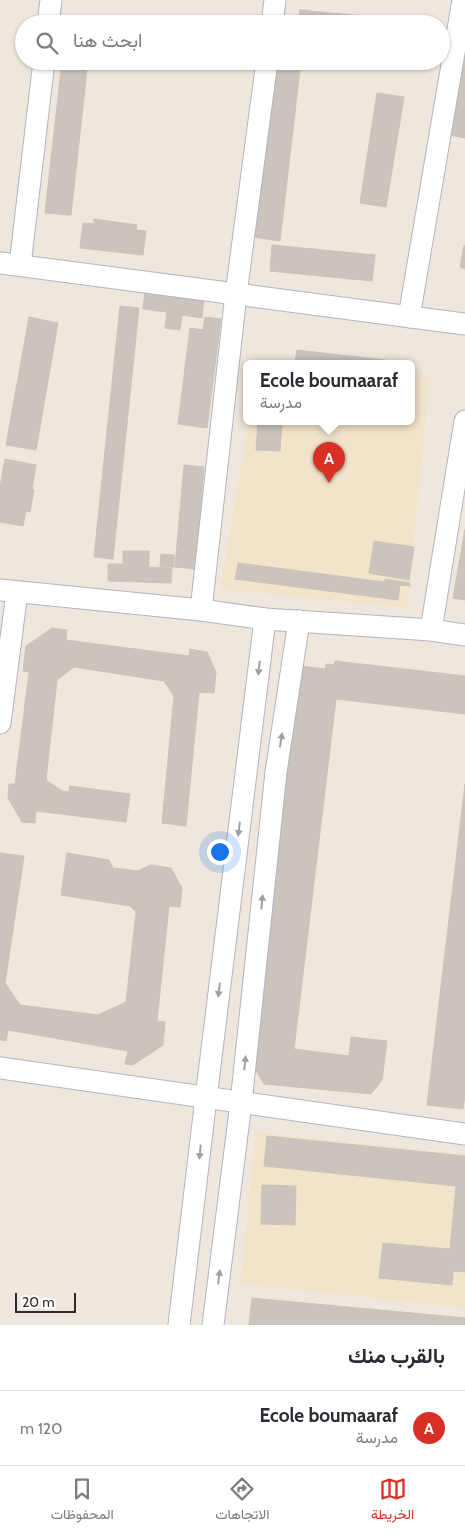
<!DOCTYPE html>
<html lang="ar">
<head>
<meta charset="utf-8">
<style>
	:root { --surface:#fff; --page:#f7f7f7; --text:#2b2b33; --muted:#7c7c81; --line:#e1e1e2; --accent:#d93025 }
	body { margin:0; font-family:Cabin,Vazirmatn,sans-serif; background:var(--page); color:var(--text); direction:rtl }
	.scale { position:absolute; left:15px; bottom:12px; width:61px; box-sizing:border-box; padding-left:5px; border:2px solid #2c2c2c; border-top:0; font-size:14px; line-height:18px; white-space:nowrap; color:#2c2c2c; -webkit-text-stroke:4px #fff; paint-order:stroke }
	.you { position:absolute; left:219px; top:851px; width:18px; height:18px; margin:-12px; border:4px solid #fff; border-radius:50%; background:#1a73e8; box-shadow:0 0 0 8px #1a73e833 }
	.badge { display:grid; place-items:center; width:32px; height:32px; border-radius:50%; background:var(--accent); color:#fff; font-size:16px; font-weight:700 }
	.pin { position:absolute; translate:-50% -41px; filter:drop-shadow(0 1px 2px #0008) }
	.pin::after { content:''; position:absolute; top:26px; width:18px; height:15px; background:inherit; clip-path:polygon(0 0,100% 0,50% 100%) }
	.popup { position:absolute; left:243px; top:360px; width:172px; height:65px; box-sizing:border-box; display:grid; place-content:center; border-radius:8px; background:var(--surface); filter:drop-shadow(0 1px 4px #0005); font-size:16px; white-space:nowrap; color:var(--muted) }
	.popup b { font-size:19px; color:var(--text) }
	.popup::after { content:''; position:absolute; left:50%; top:100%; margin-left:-10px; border:10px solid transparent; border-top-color:var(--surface) }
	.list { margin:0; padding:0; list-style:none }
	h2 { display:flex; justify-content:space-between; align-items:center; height:65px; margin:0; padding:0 20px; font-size:21px }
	h2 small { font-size:16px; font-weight:400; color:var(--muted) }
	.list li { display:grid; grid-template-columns:32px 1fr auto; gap:15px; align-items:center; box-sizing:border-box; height:75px; padding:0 20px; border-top:1px solid var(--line) }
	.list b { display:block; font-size:19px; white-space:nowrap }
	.list p { margin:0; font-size:16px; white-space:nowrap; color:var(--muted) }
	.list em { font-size:16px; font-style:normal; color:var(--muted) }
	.icon { flex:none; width:28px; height:28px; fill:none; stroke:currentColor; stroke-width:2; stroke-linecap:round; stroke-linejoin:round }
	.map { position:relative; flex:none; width:465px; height:1325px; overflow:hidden; direction:ltr }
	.search { position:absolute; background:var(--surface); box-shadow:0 1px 4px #0004; left:15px; right:15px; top:15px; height:55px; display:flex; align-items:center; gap:12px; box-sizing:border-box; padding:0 18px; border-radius:28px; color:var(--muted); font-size:19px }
	.sheet { height:140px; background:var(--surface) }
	nav { display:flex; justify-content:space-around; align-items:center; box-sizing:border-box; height:70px; border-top:1px solid var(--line); background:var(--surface); font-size:14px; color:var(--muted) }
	nav a { display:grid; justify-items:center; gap:2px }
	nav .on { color:var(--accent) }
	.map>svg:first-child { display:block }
	.education { fill:#f2e4cb }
	.building { fill:#cac4bd; stroke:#cbc3b6 }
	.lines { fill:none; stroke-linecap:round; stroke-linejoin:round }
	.street-casing { stroke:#b1b4c1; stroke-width:23 }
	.street { stroke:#fff; stroke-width:21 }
	.oneway { fill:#a0a0a0 }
</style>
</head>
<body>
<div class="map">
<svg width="465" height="1325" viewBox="0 0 465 1325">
	<rect width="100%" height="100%" fill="#efe7dd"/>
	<g class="education">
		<path d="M412,374L430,376L407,608L220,589L249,422H412Z"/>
		<path d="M256,1132L465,1155V1308L240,1284Z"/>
	</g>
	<g class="building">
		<path d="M300,10L402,20V24H298Z"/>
		<path d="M66,19L92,22V24H66Z"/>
		<path d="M465,30V138L445,134Z"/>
		<path d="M62,61H88L71,215L45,213Z"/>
		<path d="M273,61H301L280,241L253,237Z"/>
		<path d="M377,93L404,97L386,207L360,203Z"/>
		<path d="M94,219L137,225L136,230L146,231L143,255L80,248L83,223L94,224Z"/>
		<path d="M272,245L375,255L372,281L270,271Z"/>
		<path d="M464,245L465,246V269L460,267Z"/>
		<path d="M145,291L204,298L202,318L182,315L180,330L165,328L167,312L143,309Z"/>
		<path d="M120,306L139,308L113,559L94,557Z"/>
		<path d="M29,317L58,323L36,450L6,445Z"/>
		<path d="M205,317L221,319L207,428L178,424L190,328L203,330Z"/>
		<path d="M297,350L410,363V364H295Z"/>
		<path d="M258,422H282L280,451L256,450Z"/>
		<path d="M5,459L36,465L32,489L34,490L30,512L26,511L23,526L0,522V487Z"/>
		<path d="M184,465L204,467L195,569L175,567Z"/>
		<path d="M465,529V600L453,598Z"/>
		<path d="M374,541L414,547L409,580L369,573Z"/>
		<path d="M123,551H149V567L172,568L171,583L108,581V564H123Z"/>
		<path d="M161,554L174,555V567L160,566Z"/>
		<path d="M238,563L384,582L385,579L410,583V586L400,585L398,600L235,579Z"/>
		<path d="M52,628L67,630L66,640L189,656L190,649L207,652L216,672L214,693L199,692L186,826L162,823L174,696L164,681L74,667L57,680L46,780L62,791L69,792L70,786L130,794L126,822L36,811L35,823L22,822L8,798L9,784H15L29,672L23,671L26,646Z"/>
		<path d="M335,661L465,676V714L336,699L294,1049L349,1056L351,1037L387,1041L382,1080L371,1094L264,1084L249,1059L300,666L325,669L326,664L334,665Z"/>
		<path d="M465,784V1096L463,1109L427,1105Z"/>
		<path d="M0,853L24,856L5,983L20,1005L98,1015L126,1002L136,912L130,906L61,895L67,853L109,860L113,868L138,871L150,865L171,868L182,888L180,907L169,906L157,1021L165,1022L163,1045L133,1065L125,1064L128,1051L8,1030L6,1041L0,1040Z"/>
		<path d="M267,1136L465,1156V1272L453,1271L452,1285L379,1278L383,1243L450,1249L456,1186L264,1166Z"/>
		<path d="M262,1185L296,1186L295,1225L261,1224Z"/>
		<path d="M252,1298L465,1318V1325H249Z"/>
	</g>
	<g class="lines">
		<g class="street-casing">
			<g id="street">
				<path d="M48,24L51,0"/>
				<path d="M272,24L275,0"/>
				<path d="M0,263L465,324"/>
				<path d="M20,265L44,61"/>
				<path d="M409,317L463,0"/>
				<path d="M0,590L201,610L265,619L431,630L465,635"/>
				<path d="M201,610L236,294L267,61"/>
				<path d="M431,630L465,421"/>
				<path d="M0,723L17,592"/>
				<path d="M0,1068L465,1134"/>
				<path d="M179,1325L206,1098L265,619"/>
				<path d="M213,1325L241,1103L276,772L299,621"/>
			</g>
		</g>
		<use href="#street" class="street"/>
	</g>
	<defs><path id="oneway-solid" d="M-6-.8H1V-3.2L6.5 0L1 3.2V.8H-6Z" transform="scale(1.25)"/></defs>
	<g class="oneway">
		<use href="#oneway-solid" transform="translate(259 668) rotate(97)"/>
		<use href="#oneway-solid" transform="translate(281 740) rotate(-81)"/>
		<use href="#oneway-solid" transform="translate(239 829) rotate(97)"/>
		<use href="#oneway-solid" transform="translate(262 902) rotate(-84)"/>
		<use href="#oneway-solid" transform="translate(219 990) rotate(97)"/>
		<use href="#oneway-solid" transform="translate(245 1063) rotate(-84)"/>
		<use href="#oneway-solid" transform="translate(200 1152) rotate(96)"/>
		<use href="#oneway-solid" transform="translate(219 1277) rotate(-83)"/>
	</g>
</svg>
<div class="scale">20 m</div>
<div class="you"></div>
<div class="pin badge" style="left:329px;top:483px">A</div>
<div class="popup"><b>Ecole boumaaraf</b>مدرسة</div>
<div class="search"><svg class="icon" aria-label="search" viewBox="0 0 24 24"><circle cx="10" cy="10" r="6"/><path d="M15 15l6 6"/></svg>ابحث هنا</div>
</div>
<section class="sheet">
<h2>بالقرب منك<small></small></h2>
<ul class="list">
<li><span class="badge">A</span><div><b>Ecole boumaaraf</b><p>مدرسة</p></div><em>120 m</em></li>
</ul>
</section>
<nav>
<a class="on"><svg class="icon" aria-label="map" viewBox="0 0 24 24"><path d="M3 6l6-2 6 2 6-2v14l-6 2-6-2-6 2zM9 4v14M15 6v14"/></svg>الخريطة</a>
<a><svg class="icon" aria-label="directions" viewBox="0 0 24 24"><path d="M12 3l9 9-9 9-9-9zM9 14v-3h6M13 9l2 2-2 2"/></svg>الاتجاهات</a>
<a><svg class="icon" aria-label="saved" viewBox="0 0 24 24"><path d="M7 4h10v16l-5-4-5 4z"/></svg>المحفوظات</a>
</nav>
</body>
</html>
